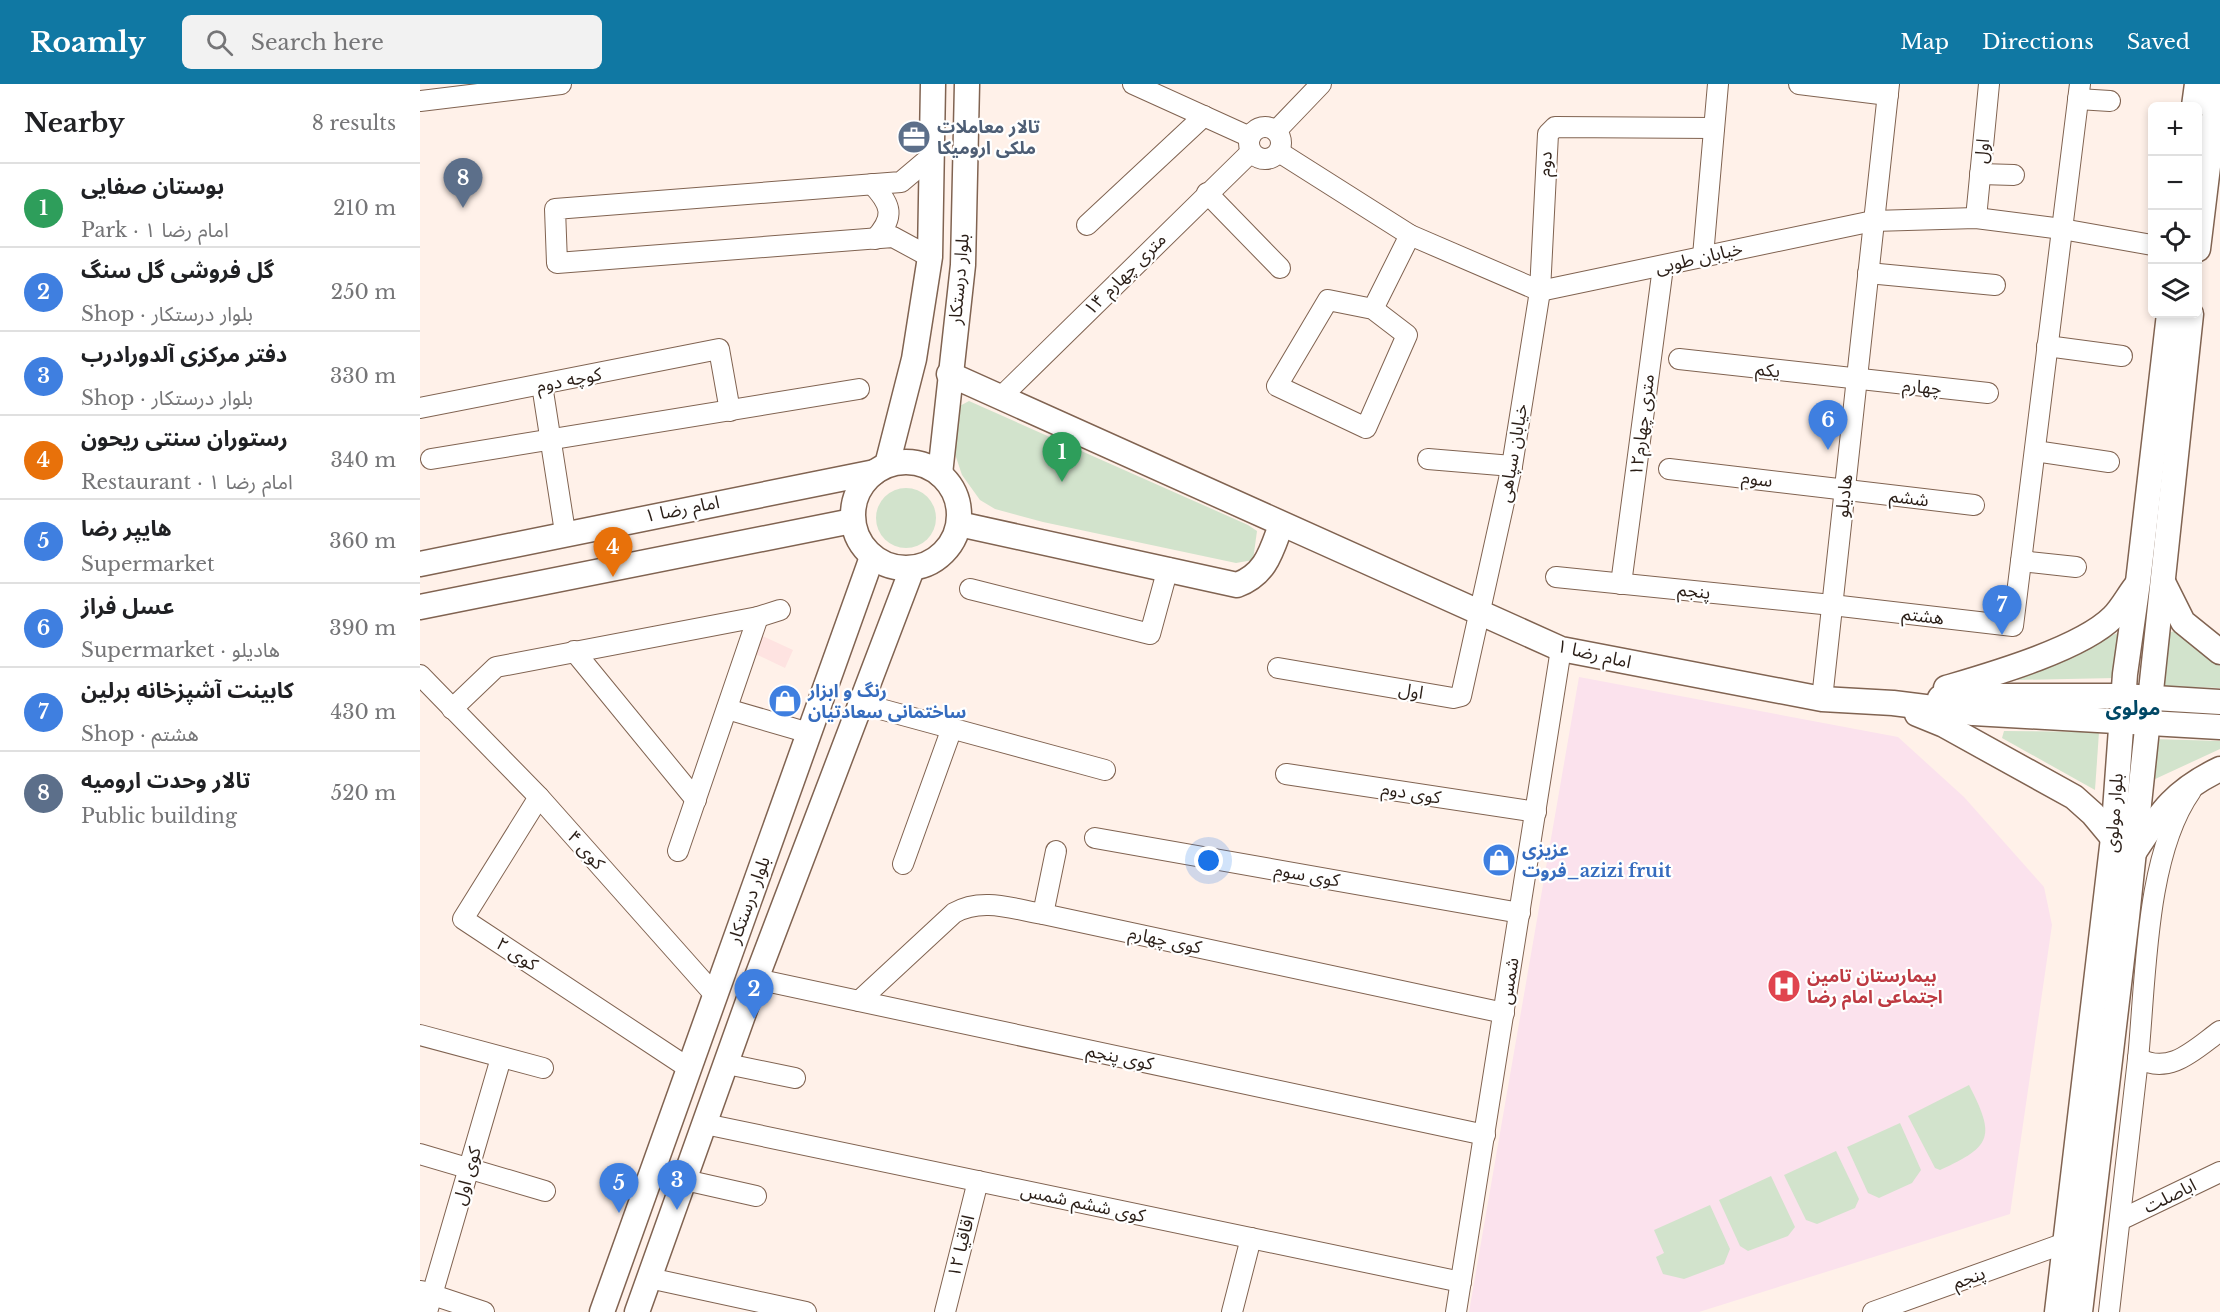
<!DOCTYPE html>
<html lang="en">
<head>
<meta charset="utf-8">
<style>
	:root { --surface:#fff; --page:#f2f2f2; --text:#202124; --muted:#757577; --line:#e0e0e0; --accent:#1078a3 }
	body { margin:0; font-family:"Libre Baskerville","Noto Sans Arabic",serif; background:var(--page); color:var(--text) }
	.controls { position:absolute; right:18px; top:18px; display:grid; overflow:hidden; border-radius:9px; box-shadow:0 3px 9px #0003 }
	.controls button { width:54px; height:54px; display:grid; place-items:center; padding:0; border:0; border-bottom:2px solid var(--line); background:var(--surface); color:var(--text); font:30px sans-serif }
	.you { position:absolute; left:789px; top:777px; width:21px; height:21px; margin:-15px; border:4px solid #fff; border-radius:50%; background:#1a73e8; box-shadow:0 0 0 9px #1a73e833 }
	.badge { display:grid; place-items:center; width:39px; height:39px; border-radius:50%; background:var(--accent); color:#fff; font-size:20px; font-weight:700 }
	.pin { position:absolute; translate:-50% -50px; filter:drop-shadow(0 2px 3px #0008) }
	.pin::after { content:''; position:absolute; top:32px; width:21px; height:18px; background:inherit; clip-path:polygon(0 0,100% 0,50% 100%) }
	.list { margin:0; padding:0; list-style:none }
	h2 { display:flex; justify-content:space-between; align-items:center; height:78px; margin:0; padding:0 24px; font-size:26px }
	h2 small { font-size:20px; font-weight:400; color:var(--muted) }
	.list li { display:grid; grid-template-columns:39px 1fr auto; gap:18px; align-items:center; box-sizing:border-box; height:84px; padding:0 24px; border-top:2px solid var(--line) }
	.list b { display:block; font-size:22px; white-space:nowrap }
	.list p { margin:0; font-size:20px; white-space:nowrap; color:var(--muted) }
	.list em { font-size:20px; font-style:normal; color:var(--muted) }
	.icon { flex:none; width:33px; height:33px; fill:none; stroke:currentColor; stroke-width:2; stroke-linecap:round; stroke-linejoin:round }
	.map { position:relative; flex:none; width:1800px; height:1228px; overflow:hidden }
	header { display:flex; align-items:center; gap:36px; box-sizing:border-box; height:84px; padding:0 30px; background:var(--accent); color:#fff }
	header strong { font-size:28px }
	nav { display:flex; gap:33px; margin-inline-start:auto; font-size:21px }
	.search { width:420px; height:54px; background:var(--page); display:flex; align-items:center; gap:15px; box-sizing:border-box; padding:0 21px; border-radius:9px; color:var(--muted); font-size:22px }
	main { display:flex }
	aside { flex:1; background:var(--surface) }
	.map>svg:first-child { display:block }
	.commercial { fill:#fee3e1 }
	.medical { fill:#fbe2ed }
	.green { fill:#d2e3cc }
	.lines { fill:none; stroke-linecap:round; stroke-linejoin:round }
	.minor-casing { stroke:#806351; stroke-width:22 }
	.major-casing { stroke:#806351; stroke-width:27 }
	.minor { stroke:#fff; stroke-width:20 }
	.major { stroke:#fff; stroke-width:24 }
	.labels { text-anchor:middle; stroke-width:4.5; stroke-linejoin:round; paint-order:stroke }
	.service-label { font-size:18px; font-weight:bold; fill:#4e5e75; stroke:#fff; text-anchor:start }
	.street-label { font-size:18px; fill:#2a1e17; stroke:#fff }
	.shop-label { font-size:18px; font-weight:bold; fill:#366cbe; stroke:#fff; text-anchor:start }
	.health-label { font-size:18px; font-weight:bold; fill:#be3a42; stroke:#fff; text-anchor:start }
	.neighbourhood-label { font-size:20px; font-weight:bold; fill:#004866; stroke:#fff }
</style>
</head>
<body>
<header>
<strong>Roamly</strong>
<div class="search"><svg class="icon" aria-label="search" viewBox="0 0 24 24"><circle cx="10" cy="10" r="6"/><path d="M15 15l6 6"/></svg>Search here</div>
<nav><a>Map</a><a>Directions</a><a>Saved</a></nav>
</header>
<main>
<aside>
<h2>Nearby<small>8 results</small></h2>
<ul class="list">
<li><span class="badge" style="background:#2e9e5b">1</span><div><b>بوستان صفایی</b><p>Park · امام رضا ۱</p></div><em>210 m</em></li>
<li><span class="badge" style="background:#3f7fe0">2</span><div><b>گل فروشی گل سنگ</b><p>Shop · بلوار درستکار</p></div><em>250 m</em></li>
<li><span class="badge" style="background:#3f7fe0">3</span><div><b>دفتر مرکزی آلدورادرب</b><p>Shop · بلوار درستکار</p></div><em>330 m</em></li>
<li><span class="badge" style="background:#e8710a">4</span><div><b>رستوران سنتی ریحون</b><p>Restaurant · امام رضا ۱</p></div><em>340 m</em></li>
<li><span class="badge" style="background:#3f7fe0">5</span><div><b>هایپر رضا</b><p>Supermarket</p></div><em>360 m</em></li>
<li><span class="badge" style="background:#3f7fe0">6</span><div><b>عسل فراز</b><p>Supermarket · هادیلو</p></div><em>390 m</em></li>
<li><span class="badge" style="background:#3f7fe0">7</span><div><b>کابینت آشپزخانه برلین</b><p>Shop · هشتم</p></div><em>430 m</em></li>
<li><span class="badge" style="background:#5c6f8a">8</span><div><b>تالار وحدت ارومیه</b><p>Public building</p></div><em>520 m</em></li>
</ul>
</aside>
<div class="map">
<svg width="1800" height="1228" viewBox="0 0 1800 1228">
	<rect width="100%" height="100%" fill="#fff1e9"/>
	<path class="commercial" d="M336,549L373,566L365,584L327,566Z"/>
	<path class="medical" d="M1159,593L1478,653L1544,713L1624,803L1632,841L1590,1130L1279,1228H1049Z"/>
	<g class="green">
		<path d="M549,317L828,441L837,447L833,476L816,479L623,438L575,425L560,416L542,391L530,355L536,324Z"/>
		<circle cx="486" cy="434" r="30"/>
		<path d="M1754,547L1800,582V604L1743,602L1746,550Z"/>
		<path d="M1700,548L1695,594L1593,596V591Z"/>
		<path d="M1584,647L1679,648L1675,706L1582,654Z"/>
		<path d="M1733,655L1800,657V665L1733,696Z"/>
		<path d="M1549,1001C1575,1052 1573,1062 1520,1086L1515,1084L1488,1032Z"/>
		<path d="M1480,1039L1501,1086L1492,1099L1459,1114L1448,1109L1427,1063Z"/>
		<path d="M1416,1067L1439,1115L1435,1124L1397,1140L1386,1136L1364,1091Z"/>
		<path d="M1351,1092L1375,1143L1368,1152L1328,1167L1320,1162L1299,1116Z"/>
		<path d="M1290,1121L1310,1165L1304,1180L1264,1195L1243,1190L1236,1173L1244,1169L1234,1146Z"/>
	</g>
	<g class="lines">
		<g class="minor-casing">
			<g id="minor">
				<path d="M713,0L830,53"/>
				<path d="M1379,0L1468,11"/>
				<path d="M1658,15L1690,17"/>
				<path d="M0,17L141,0"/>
				<circle cx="845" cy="59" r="16"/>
				<path d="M856,47L901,0"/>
				<path d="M859,68L990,151L1120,207L1453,137L1556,134L1642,145L1732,161"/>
				<path d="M1560,90L1594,91"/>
				<path d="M452,100C472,121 475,133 455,155"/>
				<path d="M787,109L860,184"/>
				<path d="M1556,134L1569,0"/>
				<path d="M667,141L784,32"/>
				<path d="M1283,172L1298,0"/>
				<path d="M510,173L473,153L137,179L135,125L481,98L513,71"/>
				<path d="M1448,189L1575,201"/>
				<path d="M908,216L953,225L987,251L946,344L857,302Z"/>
				<path d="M953,225L990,151"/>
				<path d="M1627,262L1702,272"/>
				<path d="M1259,275L1568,309"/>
				<path d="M122,301L145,448"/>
				<path d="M581,313L831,68"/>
				<path d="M0,324L299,265L310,327"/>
				<path d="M1615,367L1689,378"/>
				<path d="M11,375L439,305"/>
				<path d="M1008,375L1092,382"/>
				<path d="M1249,385L1554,421"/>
				<path d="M1601,477L1656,483"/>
				<path d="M1136,493L1412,521L1593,542L1660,0"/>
				<path d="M1201,500L1243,183"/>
				<path d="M550,505L730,550L748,484"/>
				<path d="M154,567L276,716"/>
				<path d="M858,584L1033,614L1041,612L1092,382L1120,207L1128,50L1135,43L1294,44"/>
				<path d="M0,591L119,713L295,911"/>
				<path d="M1402,615L1469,0"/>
				<path d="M442,620L685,686"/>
				<path d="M32,625L76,583L338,533L360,526"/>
				<path d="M307,625L389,649"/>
				<path d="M866,690L1116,728"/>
				<path d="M119,713L43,835L270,985"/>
				<path d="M675,754L1100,829"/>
				<path d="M258,767L338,533"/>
				<path d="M483,780L532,644"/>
				<path d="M623,830L636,767"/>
				<path d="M336,895L1065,1051"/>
				<path d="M439,917L534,829C562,813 593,825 623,830L1084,929"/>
				<path d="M0,951L123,984"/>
				<path d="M1718,974C1750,992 1775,965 1800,947"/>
				<path d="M307,980L375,994"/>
				<path d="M285,1040L1041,1198"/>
				<path d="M0,1070L125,1107"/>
				<path d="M265,1096L336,1112"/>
				<path d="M1700,1136L1800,1088"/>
				<path d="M229,1194L386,1228"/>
				<path d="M1,1207L64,1228"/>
				<path d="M7,1228L81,974"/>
				<path d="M525,1228L558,1097"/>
				<path d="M812,1228L831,1154"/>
				<path d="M1036,1228L1141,565"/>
				<path d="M1453,1228L1645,1159"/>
				<path d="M1689,1228C1699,1144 1709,1060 1718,975C1726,896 1725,772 1771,707"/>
			</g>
		</g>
		<g class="major-casing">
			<g id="major">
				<path d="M1774,22L1777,0"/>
				<path d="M1778,165L1798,0"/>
				<path d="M529,290L1141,565L1402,615L1473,619L1553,629L1800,643"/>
				<circle cx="486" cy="431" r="53"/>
				<path d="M467,381L494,275L510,173L513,0"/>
				<path d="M520,390L543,181L547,0"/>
				<path d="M539,440L817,501C846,490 851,468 861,441"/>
				<path d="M0,480L455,388"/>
				<path d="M1743,498L1763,538L1800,568"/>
				<path d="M0,523L432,437"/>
				<path d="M1526,604C1570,591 1661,565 1693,533C1702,524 1708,512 1715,503"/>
				<path d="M1520,614L1545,612H1702L1800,618"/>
				<path d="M1497,630L1524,641L1654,713L1673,730L1693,754"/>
				<path d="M1715,767C1741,727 1756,706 1800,685"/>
				<path d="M182,1228L452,473"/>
				<path d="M217,1228L336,895L492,485"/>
				<path d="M1637,1228L1693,754L1705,590L1718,498L1749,230"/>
				<path d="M1660,1228L1707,833L1771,230"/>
			</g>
		</g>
		<use href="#minor" class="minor"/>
		<use href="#major" class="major"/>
	</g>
	<defs>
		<g id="office-disc" transform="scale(1.725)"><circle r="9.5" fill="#5c6f8a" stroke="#fff"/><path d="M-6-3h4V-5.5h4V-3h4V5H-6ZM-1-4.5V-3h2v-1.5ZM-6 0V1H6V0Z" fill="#fff"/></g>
		<g id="shop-disc" transform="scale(1.725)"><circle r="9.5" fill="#3f7fe0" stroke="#fff"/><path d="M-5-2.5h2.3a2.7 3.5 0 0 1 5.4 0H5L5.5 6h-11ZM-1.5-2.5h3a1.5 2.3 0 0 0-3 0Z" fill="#fff"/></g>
		<g id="hospital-disc" transform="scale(1.725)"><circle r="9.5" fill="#e0444e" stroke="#fff"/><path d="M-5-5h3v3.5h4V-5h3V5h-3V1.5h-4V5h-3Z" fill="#fff"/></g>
	</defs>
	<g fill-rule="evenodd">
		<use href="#office-disc" x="494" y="53"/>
		<use href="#shop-disc" x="365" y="617"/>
		<use href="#shop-disc" x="1079" y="776"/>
		<use href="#hospital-disc" x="1364" y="902"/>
	</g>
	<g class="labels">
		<g class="service-label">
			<text x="517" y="49">تالار معاملات<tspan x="517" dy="21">ملکی ارومیکا</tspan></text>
		</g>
		<g class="street-label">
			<text transform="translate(1562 67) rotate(-84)" y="6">اول</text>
			<text transform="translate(1125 80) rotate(-86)" y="6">دوم</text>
			<text transform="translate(1279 174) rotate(-13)" y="6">خیابان طوبی</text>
			<text transform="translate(705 190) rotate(-45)" y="6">۱۴ متری چهارم</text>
			<text transform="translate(539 195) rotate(-85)" y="6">بلوار درستکار</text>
			<text transform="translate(1348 286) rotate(7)" y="6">یکم</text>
			<text transform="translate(149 296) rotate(-11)" y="6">کوچه دوم</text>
			<text transform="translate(1502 303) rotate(5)" y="6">چهارم</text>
			<text transform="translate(1222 341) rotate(-83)" y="6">۱۲متری چهارم</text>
			<text transform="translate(1093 369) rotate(-80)" y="6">خیابان سپاهی</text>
			<text transform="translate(1337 395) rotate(7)" y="6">سوم</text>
			<text transform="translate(1424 412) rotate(-84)" y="6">هادیلو</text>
			<text transform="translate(1489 414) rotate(7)" y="6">ششم</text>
			<text transform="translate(262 425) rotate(-11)" y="6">امام رضا ۱</text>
			<text transform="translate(1274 507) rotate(6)" y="6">پنجم</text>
			<text transform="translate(1503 532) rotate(7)" y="6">هشتم</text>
			<text transform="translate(1174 570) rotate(13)" y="6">امام رضا ۱</text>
			<text transform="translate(991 607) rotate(10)" y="6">اول</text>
			<text transform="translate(991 709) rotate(9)" y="6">کوی دوم</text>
			<text transform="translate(1694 729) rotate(-86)" y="6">بلوار مولوی</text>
			<text transform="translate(166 766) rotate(48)" y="6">کوی ۴</text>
			<text transform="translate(887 791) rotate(10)" y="6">کوی سوم</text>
			<text transform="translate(329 816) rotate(-70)" y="6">بلوار درستکار</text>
			<text transform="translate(745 856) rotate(12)" y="6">کوی چهارم</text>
			<text transform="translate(97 870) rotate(33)" y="6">کوی ۲</text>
			<text transform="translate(1089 897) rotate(-81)" y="6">شمس</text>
			<text transform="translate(700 973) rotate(12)" y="6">کوی پنجم</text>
			<text transform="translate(47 1092) rotate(-74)" y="6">کوی اول</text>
			<text transform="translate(1750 1112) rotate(-26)" y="6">اباصلت</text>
			<text transform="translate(663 1119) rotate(12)" y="6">کوی ششم شمس</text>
			<text transform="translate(541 1162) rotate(-76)" y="6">اقاقیا ۱۲</text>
			<text transform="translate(1549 1194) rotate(-20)" y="6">پنجم</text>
		</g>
		<g class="shop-label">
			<text x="388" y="613">رنگ و ابزار<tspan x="388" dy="21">ساختمانی سعادتیان</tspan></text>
			<text x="1102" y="772">عزیزی<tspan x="1102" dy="21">فروت_azizi fruit</tspan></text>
		</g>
		<g class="health-label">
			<text x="1387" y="898">بیمارستان تامین<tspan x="1387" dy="21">اجتماعی امام رضا</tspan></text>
		</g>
		<g class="neighbourhood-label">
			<text x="1713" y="631">مولوی</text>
		</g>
	</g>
</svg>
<div class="controls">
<button>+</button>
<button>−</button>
<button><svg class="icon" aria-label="locate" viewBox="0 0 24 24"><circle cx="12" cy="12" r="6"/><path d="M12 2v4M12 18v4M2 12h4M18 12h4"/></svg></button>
<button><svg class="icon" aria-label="layers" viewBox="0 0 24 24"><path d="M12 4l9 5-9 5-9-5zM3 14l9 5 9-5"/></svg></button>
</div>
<div class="you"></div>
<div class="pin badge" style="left:642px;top:398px;background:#2e9e5b">1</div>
<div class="pin badge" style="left:334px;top:935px;background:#3f7fe0">2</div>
<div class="pin badge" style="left:257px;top:1126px;background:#3f7fe0">3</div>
<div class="pin badge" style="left:193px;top:493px;background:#e8710a">4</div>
<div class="pin badge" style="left:199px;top:1129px;background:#3f7fe0">5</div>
<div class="pin badge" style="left:1408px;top:366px;background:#3f7fe0">6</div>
<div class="pin badge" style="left:1582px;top:551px;background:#3f7fe0">7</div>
<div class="pin badge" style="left:43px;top:124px;background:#5c6f8a">8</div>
</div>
</main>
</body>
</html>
